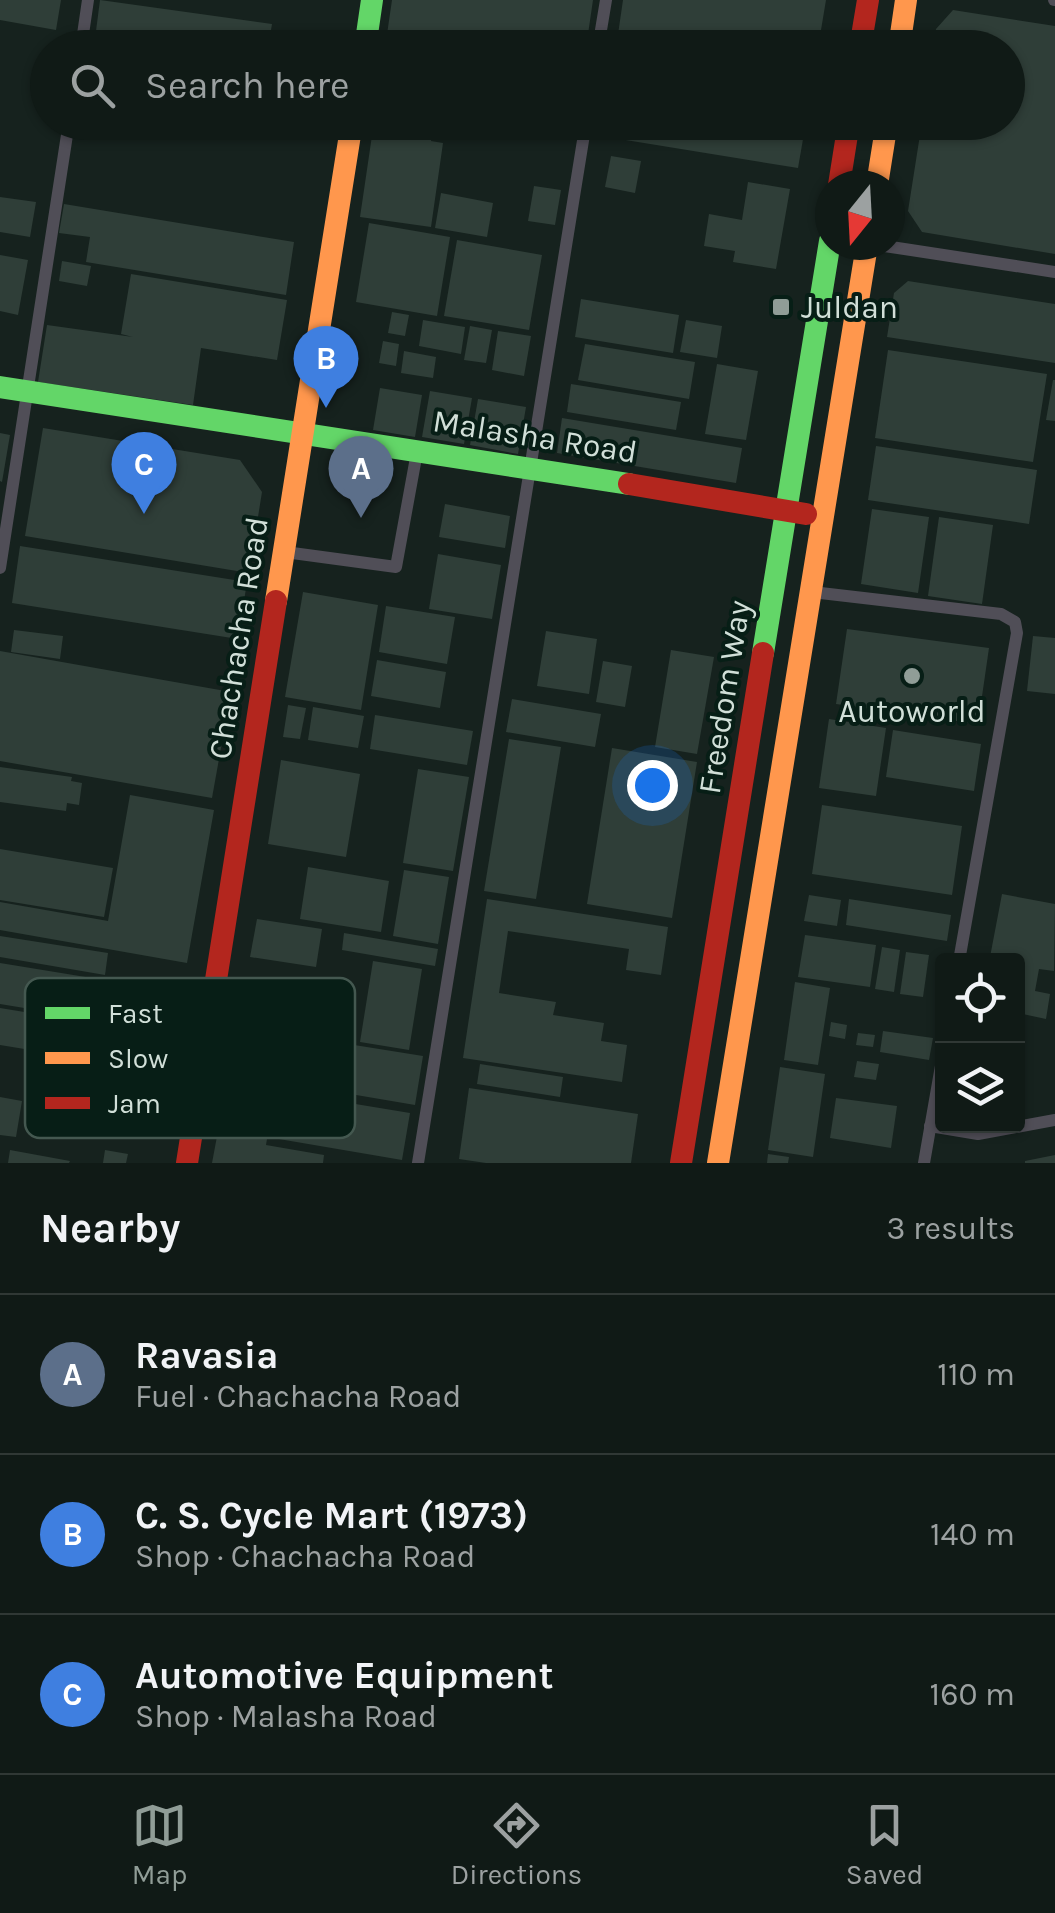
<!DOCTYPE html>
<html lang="en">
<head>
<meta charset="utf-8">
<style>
	:root { --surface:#101a16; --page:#1e2723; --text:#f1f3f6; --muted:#9ca1a1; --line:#303835; --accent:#909d97 }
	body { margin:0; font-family:Karla,sans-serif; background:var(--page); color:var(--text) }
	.controls { position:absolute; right:30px; bottom:30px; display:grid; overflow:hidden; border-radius:10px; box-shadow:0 2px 8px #0004 }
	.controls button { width:90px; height:90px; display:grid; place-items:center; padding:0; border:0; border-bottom:2px solid var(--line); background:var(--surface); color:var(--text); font:50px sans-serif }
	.compass { position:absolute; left:815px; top:170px; width:90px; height:90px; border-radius:50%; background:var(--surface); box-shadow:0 2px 8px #0004; rotate:198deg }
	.you { position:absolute; left:652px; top:785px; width:35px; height:35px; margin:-25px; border:8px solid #fff; border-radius:50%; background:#1a73e8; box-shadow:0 0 0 15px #1a73e833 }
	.badge { display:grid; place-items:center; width:65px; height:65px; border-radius:50%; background:var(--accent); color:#fff; font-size:32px; font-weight:700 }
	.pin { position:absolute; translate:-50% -82px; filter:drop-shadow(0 2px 5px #0008) }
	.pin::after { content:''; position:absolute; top:52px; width:35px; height:30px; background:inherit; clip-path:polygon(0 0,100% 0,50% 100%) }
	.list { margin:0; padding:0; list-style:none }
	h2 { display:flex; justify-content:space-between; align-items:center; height:130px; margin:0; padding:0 40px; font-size:42px }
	h2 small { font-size:32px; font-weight:400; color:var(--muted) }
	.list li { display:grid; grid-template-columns:65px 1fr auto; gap:30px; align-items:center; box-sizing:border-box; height:160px; padding:0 40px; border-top:2px solid var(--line) }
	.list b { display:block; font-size:38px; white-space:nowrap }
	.list p { margin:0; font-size:32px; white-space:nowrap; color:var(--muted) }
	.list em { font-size:32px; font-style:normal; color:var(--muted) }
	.icon { flex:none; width:55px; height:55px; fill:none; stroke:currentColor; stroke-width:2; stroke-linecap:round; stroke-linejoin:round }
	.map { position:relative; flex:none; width:1055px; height:1163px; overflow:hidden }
	.search { position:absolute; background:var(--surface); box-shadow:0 2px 8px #0004; left:30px; right:30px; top:30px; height:110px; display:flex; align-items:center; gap:25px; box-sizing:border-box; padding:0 35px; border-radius:55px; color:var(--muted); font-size:38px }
	.sheet { height:610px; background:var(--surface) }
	nav { display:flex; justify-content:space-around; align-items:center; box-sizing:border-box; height:140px; border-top:2px solid var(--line); background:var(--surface); font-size:28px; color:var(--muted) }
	nav a { display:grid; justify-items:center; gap:5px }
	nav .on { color:var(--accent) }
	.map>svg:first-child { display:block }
	.building { fill:#2f3e38 }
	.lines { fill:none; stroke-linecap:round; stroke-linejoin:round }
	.lane { stroke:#504e57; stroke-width:12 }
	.fast { stroke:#63d668; stroke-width:22 }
	.slow { stroke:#ff974d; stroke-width:22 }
	.jam { stroke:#b3261e; stroke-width:22 }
	.poi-dot { fill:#909d97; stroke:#071e16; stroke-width:4 }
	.labels { text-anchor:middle; stroke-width:8; stroke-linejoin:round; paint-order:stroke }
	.poi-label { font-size:32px; fill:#d1dfd8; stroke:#071e16; text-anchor:start }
	.street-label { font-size:32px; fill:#d1dfd8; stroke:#071e16 }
	.key { fill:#071e16; stroke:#445850; stroke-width:2.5 }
	.key-label { font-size:28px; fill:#d1dfd8 }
</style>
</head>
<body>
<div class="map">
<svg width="1055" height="1163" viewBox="0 0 1055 1163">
	<rect width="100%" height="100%" fill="#16221e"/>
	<g class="building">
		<path d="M0,0H61L56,30L0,20Z"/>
		<path d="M100,0L272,24L268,48H208L96,31Z"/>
		<path d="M392,0H593L586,48H528L446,35L444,48H385Z"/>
		<path d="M623,0H826L818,48H616Z"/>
		<path d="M953,10L1055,26V254L922,232L908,211L922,122H1008V48H933L936,29Z"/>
		<path d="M105,41L136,45V48H104Z"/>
		<path d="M374,122H434L431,141L443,143L431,227L360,217Z"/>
		<path d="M548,122H573V128Z"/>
		<path d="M603,122H806L798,168L601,136Z"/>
		<path d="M611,156L641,161L635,193L605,187Z"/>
		<path d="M748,182L790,189L776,269L733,262L735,251L704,246L709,214L742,220Z"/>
		<path d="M534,186L561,190L555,225L528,221Z"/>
		<path d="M441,193L493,203L487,237L435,228Z"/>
		<path d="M0,197L36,202L30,237L0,232Z"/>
		<path d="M64,204L294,242L286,295L86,262L90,237L59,233Z"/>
		<path d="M369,223L450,237L437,316L356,302Z"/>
		<path d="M457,240L542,255L529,330L444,316Z"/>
		<path d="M0,255L28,260L18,315L0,311Z"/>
		<path d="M62,261L91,266L87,286L59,281Z"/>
		<path d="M131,274L287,300L277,360L201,348L193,405L38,382L47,325L133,337L121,334Z"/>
		<path d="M908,281L1055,304V363L887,337L894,293Z"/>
		<path d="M581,299L679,315L673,353L575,337Z"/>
		<path d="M392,312L409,315L405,336L388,333Z"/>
		<path d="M423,320L465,327L461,354L419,346Z"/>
		<path d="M686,320L722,326L717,358L680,352Z"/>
		<path d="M470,326L492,330L486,363L464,360Z"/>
		<path d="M498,331L531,336L524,376L492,370Z"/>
		<path d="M383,341L399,344L396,366L379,363Z"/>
		<path d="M585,344L695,362L689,399L578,380Z"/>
		<path d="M888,350L1047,374L1033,462L875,438Z"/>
		<path d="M404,351L436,357L433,378L401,373Z"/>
		<path d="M717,364L758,371L746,440L705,434Z"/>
		<path d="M1053,380H1055V421L1046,420Z"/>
		<path d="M571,384L681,402L676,430L567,412Z"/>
		<path d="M380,388L422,395L415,437L373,430Z"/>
		<path d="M430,391L472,398L464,444L422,437Z"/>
		<path d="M478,399L526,407L518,454L470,445Z"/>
		<path d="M562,418L742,448L736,483L557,453Z"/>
		<path d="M43,428L240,460L262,492L249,573L25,536Z"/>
		<path d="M0,433L10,435L2,482L0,481Z"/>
		<path d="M876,446L1037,470L1029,524L868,500Z"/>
		<path d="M445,504L510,516L505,548L439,537Z"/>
		<path d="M872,509L929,517L918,593L861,584Z"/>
		<path d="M939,517L993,525L982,604L928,596Z"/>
		<path d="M20,546L247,582L238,639L12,603Z"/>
		<path d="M438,554L501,565L492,619L429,609Z"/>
		<path d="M303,592L378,605L361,710L285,697Z"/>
		<path d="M386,606L455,617L447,664L379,652Z"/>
		<path d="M847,629L989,648L978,724L836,704Z"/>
		<path d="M14,630L63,636L60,659L11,652Z"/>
		<path d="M546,631L597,639L589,694L537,686Z"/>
		<path d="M1033,636L1055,638V694L1027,691Z"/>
		<path d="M671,650L714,657L697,754L655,747Z"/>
		<path d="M0,651L231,692L212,798L0,761Z"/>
		<path d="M377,660L446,672L440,708L371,696Z"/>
		<path d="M603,661L632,666L625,707L596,702Z"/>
		<path d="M512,699L601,714L595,747L506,732Z"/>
		<path d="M288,705L306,708L300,739L283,737Z"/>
		<path d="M313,707L364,716L358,748L308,740Z"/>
		<path d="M375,715L473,731L467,765L370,749Z"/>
		<path d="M829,719L886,728L876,796L819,788Z"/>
		<path d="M893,730L981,744L974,791L886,777Z"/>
		<path d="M509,739L561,747L536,899L484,891Z"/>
		<path d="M612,748L697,762L672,918L587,904Z"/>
		<path d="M281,760L360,774L346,857L268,844Z"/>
		<path d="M0,767L72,777L71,781L82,783L79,805L67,803L66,811L0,802Z"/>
		<path d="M418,769L469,777L453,871L403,863Z"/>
		<path d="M130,795L214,810L187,963L0,930V902L108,921Z"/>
		<path d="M822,805L962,826L952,895L812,874Z"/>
		<path d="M0,849L113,868L104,917L0,900Z"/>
		<path d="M308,867L389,881L381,932L300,919Z"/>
		<path d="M404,870L449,877L438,944L393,936Z"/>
		<path d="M1002,894L1055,904L1054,971L1039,969L1035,991L1050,994L1046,1019L1018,1013V961L990,957Z"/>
		<path d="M809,895L841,900L837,926L804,921Z"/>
		<path d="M487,899L668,927L661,975L626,970L629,949L508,931L499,993L556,1002L553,1015L604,1023L601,1041L627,1045L622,1082L463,1058Z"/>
		<path d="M849,899L951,915L947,941L846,925Z"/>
		<path d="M257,919L322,929L316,967L250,957Z"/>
		<path d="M344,933L438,949L435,966L342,950Z"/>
		<path d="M805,935L876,945L870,987L798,977Z"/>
		<path d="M0,936L108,953L105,975L0,957Z"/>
		<path d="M882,947L900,950L894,992L875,989Z"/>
		<path d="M906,952L929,955L923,997L900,994Z"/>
		<path d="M373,961L422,969L409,1050L360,1042Z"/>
		<path d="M0,963L104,980L97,1020L0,1004Z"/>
		<path d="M795,982L830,988L818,1065L784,1060Z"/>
		<path d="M0,1008L116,1027L110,1063L0,1045Z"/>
		<path d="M831,1022L847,1025L845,1039L829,1036Z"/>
		<path d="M883,1031L933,1038L929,1060L880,1052Z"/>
		<path d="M858,1033L875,1035L873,1047L856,1045Z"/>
		<path d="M323,1040L423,1056L415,1105L315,1088Z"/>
		<path d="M857,1061L879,1064L876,1080L854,1077Z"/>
		<path d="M480,1064L563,1077L560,1097L477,1084Z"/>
		<path d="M780,1067L825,1074L813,1157L768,1150Z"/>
		<path d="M240,1085L410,1113L402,1160L232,1131Z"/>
		<path d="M469,1088L638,1114L631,1163H486L459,1159Z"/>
		<path d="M0,1097L22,1101L16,1137L0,1135Z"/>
		<path d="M836,1098L897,1106L891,1148L830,1138Z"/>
		<path d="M218,1131L267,1139L266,1145L324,1155L323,1163H212Z"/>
		<path d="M10,1150L70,1161L69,1163H8Z"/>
		<path d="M105,1150L128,1154L126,1163H103Z"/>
		<path d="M768,1154L789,1157L788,1163H767Z"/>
		<path d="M1055,1155V1163H1025V1161Z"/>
	</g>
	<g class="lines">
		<g class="lane">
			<path d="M1054,0H1055"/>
			<path d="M81,48L88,0"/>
			<path d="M598,48L606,0"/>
			<path d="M878,245L1055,272"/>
			<path d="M285,552L396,567L417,452"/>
			<path d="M0,568L69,122"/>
			<path d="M812,592L1001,614L1015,622L1017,633L959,961"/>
			<path d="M930,1126L978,1134L1055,1120"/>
			<path d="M418,1163L586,122"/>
			<path d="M924,1163L942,1060"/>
		</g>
		<g class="fast">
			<path d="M365,48L372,0"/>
			<path d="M0,387L629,484"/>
			<path d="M763,653L830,241"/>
		</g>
		<g class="slow">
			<path d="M899,48L906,0"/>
			<path d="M877,185L887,122"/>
			<path d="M276,601L352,122"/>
			<path d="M718,1163L867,245"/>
		</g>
		<g class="jam">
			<path d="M860,48L868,0"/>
			<path d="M839,185L849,122"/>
			<path d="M629,484L806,514"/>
			<path d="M187,1163L276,601"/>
			<path d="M681,1163L763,653"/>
		</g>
	</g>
	<g class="poi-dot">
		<rect x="771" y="297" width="20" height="20" rx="5"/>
		<circle cx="912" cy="676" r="10"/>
	</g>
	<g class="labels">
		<g class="poi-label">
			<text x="801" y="318">Juldan</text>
			<text x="912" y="722" text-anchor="middle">Autoworld</text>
		</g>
		<g class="street-label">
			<text transform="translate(535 436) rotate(9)" y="11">Malasha Road</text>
			<text transform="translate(238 638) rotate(-81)" y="11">Chachacha Road</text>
			<text transform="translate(724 697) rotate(-81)" y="11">Freedom Way</text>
		</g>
	</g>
	<rect x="25" y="978" width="330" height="160" rx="15" class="key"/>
	<rect x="45" y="1007" width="45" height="12" fill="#63d668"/>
	<rect x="45" y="1052" width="45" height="12" fill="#ff974d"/>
	<rect x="45" y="1097" width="45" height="12" fill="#b3261e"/>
	<g class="key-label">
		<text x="108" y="1023">Fast</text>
		<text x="108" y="1068">Slow</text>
		<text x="108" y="1113">Jam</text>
	</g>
</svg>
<div class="controls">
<button><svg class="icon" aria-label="locate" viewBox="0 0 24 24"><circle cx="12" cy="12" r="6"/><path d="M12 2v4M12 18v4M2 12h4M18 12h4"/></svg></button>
<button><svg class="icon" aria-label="layers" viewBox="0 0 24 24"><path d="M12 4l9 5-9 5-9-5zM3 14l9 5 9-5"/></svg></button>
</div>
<svg class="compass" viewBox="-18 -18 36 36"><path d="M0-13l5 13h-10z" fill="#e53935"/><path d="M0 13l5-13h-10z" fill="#9ca1a1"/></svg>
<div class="you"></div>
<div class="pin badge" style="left:361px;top:518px;background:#5c6f8a">A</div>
<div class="pin badge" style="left:326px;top:408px;background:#3f7fe0">B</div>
<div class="pin badge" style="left:144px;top:514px;background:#3f7fe0">C</div>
<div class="search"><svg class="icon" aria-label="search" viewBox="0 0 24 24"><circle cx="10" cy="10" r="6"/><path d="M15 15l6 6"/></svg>Search here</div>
</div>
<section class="sheet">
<h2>Nearby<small>3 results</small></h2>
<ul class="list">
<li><span class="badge" style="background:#5c6f8a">A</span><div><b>Ravasia</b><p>Fuel · Chachacha Road</p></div><em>110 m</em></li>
<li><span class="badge" style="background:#3f7fe0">B</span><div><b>C. S. Cycle Mart (1973)</b><p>Shop · Chachacha Road</p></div><em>140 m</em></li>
<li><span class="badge" style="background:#3f7fe0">C</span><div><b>Automotive Equipment</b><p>Shop · Malasha Road</p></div><em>160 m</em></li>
</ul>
</section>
<nav>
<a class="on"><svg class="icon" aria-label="map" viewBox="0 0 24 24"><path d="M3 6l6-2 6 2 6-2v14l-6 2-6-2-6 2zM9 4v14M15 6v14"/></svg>Map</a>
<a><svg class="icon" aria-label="directions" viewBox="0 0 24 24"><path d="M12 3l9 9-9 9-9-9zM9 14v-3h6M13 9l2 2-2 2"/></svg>Directions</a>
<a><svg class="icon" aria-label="saved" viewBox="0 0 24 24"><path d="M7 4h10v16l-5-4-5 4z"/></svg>Saved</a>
</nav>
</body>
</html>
